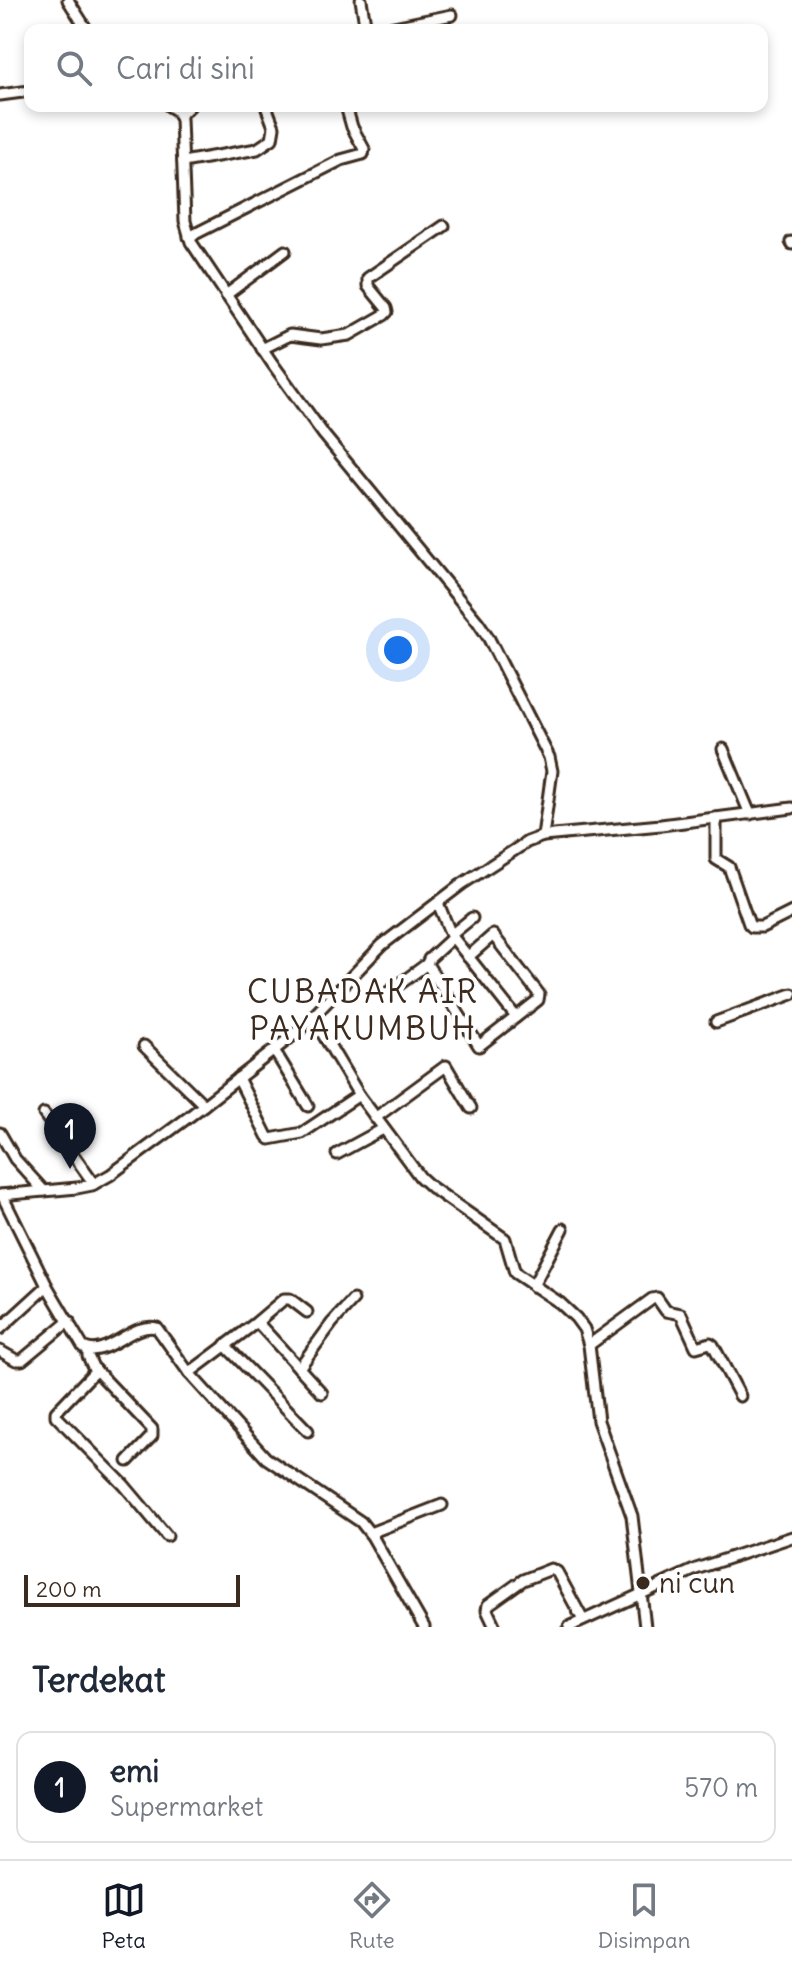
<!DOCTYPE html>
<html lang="id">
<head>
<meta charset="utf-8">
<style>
	:root { --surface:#fff; --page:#f6f6f7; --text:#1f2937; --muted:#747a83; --line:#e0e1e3; --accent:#111827 }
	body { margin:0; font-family:Delius,sans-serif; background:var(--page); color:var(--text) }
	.scale { position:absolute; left:24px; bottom:20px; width:216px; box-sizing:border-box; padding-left:8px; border:4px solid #3b2a1e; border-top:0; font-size:22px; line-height:28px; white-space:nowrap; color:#3b2a1e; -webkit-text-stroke:6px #fff; paint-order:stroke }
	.you { position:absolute; left:398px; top:650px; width:28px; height:28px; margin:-20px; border:6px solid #fff; border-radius:50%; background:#1a73e8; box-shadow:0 0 0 12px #1a73e833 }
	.badge { display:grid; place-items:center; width:52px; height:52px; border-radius:50%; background:var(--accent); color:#fff; font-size:26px; font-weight:700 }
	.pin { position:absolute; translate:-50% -66px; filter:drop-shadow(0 2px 4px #0008) }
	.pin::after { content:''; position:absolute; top:42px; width:28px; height:24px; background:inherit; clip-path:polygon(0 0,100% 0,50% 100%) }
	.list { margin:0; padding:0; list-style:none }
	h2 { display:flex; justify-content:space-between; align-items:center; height:104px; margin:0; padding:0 32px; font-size:34px }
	h2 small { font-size:26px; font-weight:400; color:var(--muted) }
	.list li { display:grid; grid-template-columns:52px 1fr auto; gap:24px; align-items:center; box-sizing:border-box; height:112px; margin:0 16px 16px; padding:0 16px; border:2px solid var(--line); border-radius:16px }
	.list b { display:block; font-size:30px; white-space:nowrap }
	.list p { margin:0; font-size:26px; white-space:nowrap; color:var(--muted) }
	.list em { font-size:26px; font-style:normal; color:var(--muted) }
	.icon { flex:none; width:44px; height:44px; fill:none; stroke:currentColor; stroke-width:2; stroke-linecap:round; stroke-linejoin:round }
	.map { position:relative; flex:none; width:792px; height:1627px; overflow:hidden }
	.search { position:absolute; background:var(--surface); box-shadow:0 4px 12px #0003; left:24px; right:24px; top:24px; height:88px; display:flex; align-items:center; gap:20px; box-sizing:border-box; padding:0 28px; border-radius:16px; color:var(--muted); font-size:30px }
	.sheet { height:232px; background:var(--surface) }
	nav { display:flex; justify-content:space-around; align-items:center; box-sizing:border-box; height:112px; border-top:2px solid var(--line); background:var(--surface); font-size:22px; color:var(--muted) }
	nav a { display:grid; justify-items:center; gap:4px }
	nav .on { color:var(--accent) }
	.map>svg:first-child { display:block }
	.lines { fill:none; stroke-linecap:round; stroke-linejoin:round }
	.minor-casing { stroke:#3b2a1e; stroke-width:15 }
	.minor { stroke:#fff; stroke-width:9 }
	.poi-dot { fill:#3b2a1e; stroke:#fff; stroke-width:3 }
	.labels { text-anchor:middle; stroke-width:8; stroke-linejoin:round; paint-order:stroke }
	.poi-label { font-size:28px; fill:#3b2a1e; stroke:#fff; text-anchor:start }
	.quarter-label { font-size:32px; letter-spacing:2px; fill:#3b2a1e; stroke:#fff }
</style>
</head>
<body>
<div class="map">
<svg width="792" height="1627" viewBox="0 0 792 1627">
	<rect width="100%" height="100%" fill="#fff"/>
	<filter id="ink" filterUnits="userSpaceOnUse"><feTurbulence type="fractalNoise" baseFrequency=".0125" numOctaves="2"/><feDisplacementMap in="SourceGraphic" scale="16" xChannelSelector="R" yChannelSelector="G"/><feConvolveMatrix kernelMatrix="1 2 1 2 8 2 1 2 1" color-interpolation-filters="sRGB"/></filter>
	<g filter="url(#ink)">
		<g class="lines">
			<g class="minor-casing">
				<g id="minor">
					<path d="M68,0L87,30"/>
					<path d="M361,0L366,30"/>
					<path d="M379,30L452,15"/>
					<path d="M0,95L30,91"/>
					<path d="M169,106L177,111L181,119L185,221L191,242L272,363L324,435L478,622L488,637L549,757L552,771L543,836"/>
					<path d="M180,115L190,106"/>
					<path d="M183,162L257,149L272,139L274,127L266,106"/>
					<path d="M189,237L341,160L363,154L364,149L352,127L346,106"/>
					<path d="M791,242L792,244"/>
					<path d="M226,295L285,251"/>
					<path d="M262,349L290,335L321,339L349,335L384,315L387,312L386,308L368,286V278L444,226"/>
					<path d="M723,749L750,814"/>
					<path d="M716,818V859L729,867L749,924L752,927H762L792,912"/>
					<path d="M438,903L451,935L516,1017"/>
					<path d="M451,935L472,918"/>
					<path d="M453,937L429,959L427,964L479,1046L538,1000L539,994L493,935L468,957"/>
					<path d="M386,994L427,964"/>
					<path d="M312,1016L359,1095L420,1177L431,1187L505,1239L515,1273L560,1303L576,1318L584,1329L589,1345L598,1421L632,1516L645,1627"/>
					<path d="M716,1022L792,994"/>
					<path d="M144,1046L204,1105"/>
					<path d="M274,1050L308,1106"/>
					<path d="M238,1078L267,1136L270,1139L302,1133L359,1095"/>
					<path d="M44,1114L94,1184"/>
					<path d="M375,1118L446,1066L471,1108"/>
					<path d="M0,1133L15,1159L44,1191"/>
					<path d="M337,1154L383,1129"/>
					<path d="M0,1195L77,1188L92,1185L110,1175L190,1116L301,1029L382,945L462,884L527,842L543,836L661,825L792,808"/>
					<path d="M2,1195L47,1286L83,1347C106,1360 132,1321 157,1328L189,1373L266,1458L361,1522L372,1536L424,1627"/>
					<path d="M533,1286L563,1229"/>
					<path d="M257,1322L322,1393"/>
					<path d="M0,1329L47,1286"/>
					<path d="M225,1345L308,1431"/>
					<path d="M589,1345L652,1299L657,1298L666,1311L681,1314L696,1347L710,1343L713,1345L740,1396"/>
					<path d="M88,1350V1356L93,1367L152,1429V1436L128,1461"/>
					<path d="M0,1351L16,1360H22L69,1321"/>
					<path d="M299,1368L332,1323L353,1300"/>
					<path d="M96,1370L56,1412V1416L124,1485L167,1536"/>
					<path d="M189,1373L257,1322L284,1299H290L307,1312"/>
					<path d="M370,1533L442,1505"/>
					<path d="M495,1627L487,1610L488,1605L523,1580L551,1569L557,1572L583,1620"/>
					<path d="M569,1627L696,1569L792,1537"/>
				</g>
			</g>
			<use href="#minor" class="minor"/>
		</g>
	</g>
	<circle class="poi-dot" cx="643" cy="1583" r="8"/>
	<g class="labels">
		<g class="poi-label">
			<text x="659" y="1593">ni cun</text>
		</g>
		<g class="quarter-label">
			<text x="363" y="1003">CUBADAK AIR<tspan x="363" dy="37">PAYAKUMBUH</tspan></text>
		</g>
	</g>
</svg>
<div class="scale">200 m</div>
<div class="you"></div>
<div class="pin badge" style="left:70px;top:1169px">1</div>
<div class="search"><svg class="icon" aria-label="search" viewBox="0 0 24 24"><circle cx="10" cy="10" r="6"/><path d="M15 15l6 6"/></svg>Cari di sini</div>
</div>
<section class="sheet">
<h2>Terdekat<small></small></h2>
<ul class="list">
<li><span class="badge">1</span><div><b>emi</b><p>Supermarket</p></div><em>570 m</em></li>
</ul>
</section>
<nav>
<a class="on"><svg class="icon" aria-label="map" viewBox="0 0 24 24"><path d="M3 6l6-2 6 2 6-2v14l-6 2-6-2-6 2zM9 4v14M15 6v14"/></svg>Peta</a>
<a><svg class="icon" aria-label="directions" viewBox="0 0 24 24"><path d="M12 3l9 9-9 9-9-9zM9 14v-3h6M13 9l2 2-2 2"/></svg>Rute</a>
<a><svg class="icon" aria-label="saved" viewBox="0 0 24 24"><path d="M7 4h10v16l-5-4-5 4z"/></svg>Disimpan</a>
</nav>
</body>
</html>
